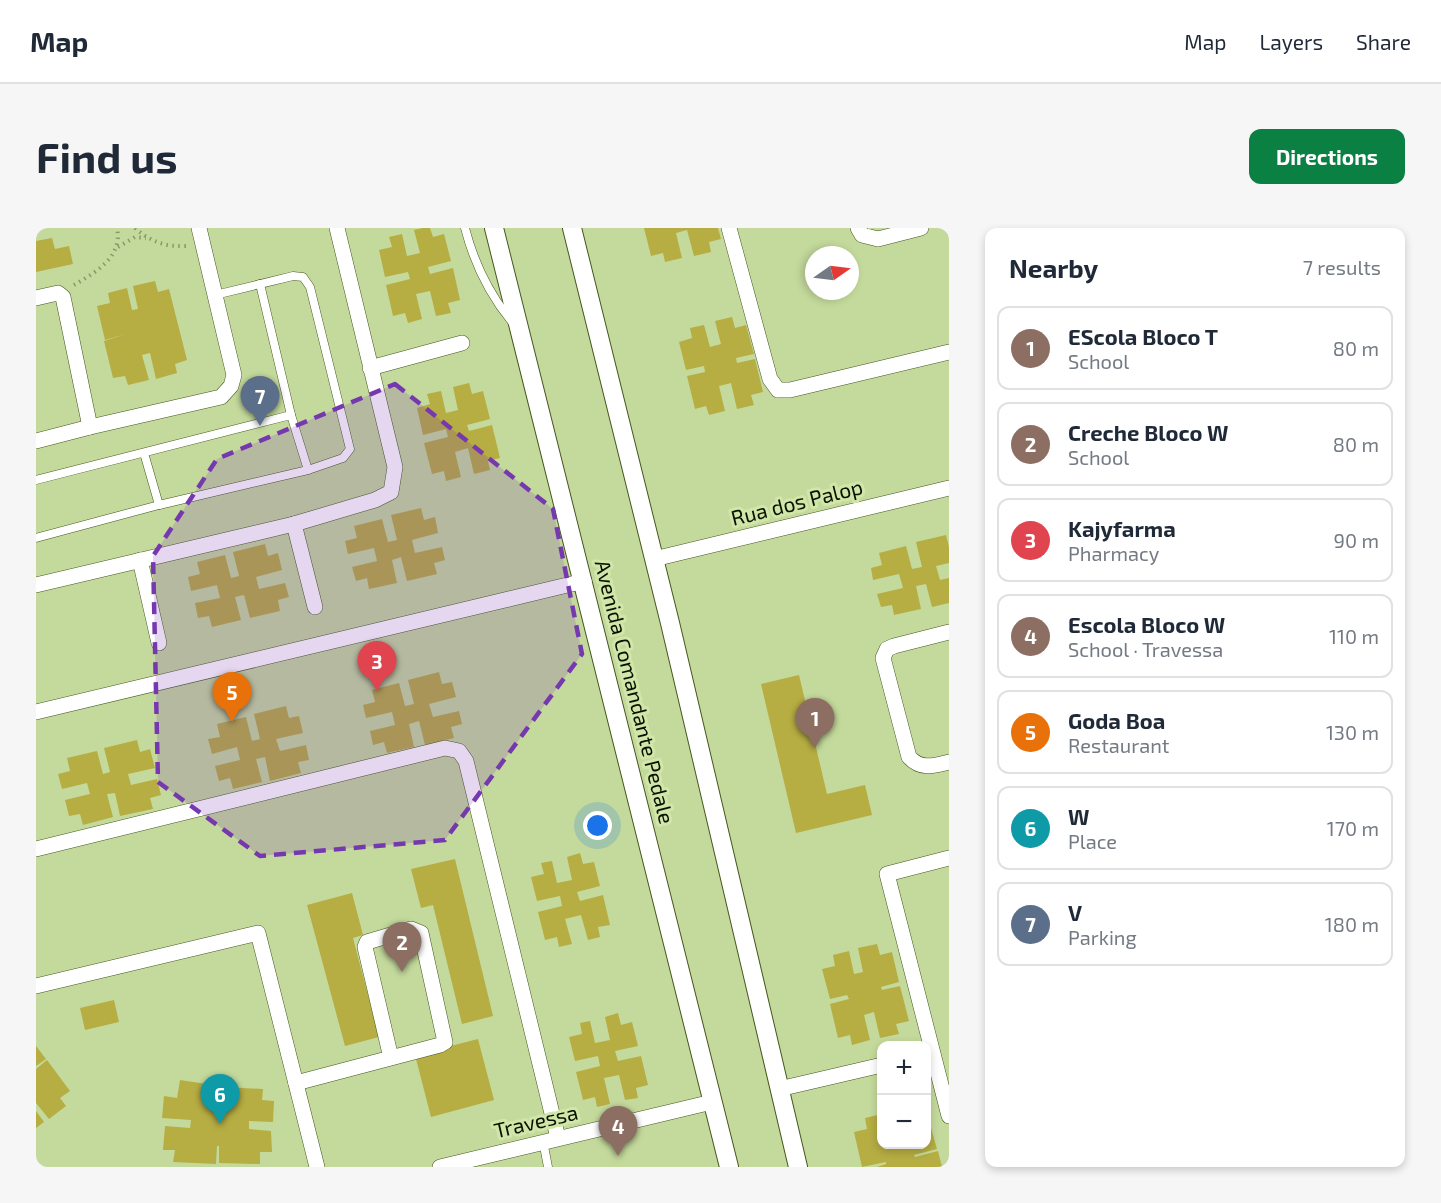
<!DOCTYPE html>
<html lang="en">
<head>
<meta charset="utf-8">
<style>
	:root { --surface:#fff; --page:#f6f6f7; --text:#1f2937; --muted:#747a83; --line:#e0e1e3; --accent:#0b8043 }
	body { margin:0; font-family:"Exo 2",sans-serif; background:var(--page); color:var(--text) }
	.controls { position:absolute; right:18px; bottom:18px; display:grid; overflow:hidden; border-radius:12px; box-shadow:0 3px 9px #0003 }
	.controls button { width:54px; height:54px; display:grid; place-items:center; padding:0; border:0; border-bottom:2px solid var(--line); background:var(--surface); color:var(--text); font:30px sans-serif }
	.compass { position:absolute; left:769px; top:18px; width:54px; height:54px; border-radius:50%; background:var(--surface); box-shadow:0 3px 9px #0003; rotate:76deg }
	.you { position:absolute; left:562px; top:598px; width:21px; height:21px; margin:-15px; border:4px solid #fff; border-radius:50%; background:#1a73e8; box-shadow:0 0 0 9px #1a73e833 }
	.badge { display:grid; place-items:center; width:39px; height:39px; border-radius:50%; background:var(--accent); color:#fff; font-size:20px; font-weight:700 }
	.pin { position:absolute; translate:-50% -50px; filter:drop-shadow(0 2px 3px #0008) }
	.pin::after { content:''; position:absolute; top:32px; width:21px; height:18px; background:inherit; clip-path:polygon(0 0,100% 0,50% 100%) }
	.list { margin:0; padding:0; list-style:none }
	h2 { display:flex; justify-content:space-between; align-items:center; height:78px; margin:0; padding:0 24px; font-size:26px }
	h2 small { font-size:20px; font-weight:400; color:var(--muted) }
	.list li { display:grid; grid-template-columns:39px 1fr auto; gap:18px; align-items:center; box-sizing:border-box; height:84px; margin:0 12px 12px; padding:0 12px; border:2px solid var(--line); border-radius:12px }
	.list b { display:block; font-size:22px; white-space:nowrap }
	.list p { margin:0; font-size:20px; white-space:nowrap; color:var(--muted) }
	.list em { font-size:20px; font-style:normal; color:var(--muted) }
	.map { position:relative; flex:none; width:913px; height:939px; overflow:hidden; border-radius:12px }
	header { display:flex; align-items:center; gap:36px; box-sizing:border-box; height:84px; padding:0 30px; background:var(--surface); border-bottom:2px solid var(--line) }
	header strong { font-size:28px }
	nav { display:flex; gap:33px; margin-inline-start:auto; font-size:21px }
	.intro { display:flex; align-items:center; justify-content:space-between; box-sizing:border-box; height:144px; padding:0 36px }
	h1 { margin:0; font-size:42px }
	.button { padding:15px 27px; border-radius:12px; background:var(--accent); color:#fff; font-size:21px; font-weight:700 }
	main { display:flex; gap:36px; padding:0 36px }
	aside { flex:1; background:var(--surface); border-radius:12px; box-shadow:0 3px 9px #0003 }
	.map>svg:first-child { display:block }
	.building { fill:#b6ad43 }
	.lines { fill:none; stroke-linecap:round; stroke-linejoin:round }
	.service-casing { stroke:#45571d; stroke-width:9 }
	.minor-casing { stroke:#45571d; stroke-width:16 }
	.tertiary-casing { stroke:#45571d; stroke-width:20 }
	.path { stroke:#889969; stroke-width:4; stroke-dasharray:1.5 4.5; stroke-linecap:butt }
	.service { stroke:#fff; stroke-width:8 }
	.minor { stroke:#fff; stroke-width:15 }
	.tertiary { stroke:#fff; stroke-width:18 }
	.marked { fill:#7638ae; fill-opacity:0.2; stroke:#7638ae; stroke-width:4.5; stroke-dasharray:12 8; stroke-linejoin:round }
	.labels { text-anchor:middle; stroke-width:6; stroke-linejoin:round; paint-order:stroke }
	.street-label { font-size:21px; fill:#0a1100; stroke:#d1e7a9 }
</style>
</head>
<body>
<header>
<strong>Map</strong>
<nav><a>Map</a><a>Layers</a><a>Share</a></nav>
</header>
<div class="intro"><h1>Find us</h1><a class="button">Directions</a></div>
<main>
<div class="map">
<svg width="913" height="939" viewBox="0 0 913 939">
	<rect width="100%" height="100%" fill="#c4da9c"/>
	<g class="building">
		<path d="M387,0H394L397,9L408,6L415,33L392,39L394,46L417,40L424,72L412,75L415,85L400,88L394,63L380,66L386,91L372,95L369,85L357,88L350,57L374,51L372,44L349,49L343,22L356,19L353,9L366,6L371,28L384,25L378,2Z"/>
		<path d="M608,0H682L685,11L673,14L675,24L658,28L651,2L640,5L646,30L629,34L627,25L615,28Z"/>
		<path d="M16,10L19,21L33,18L37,36L0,44V13Z"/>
		<path d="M119,53L122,64L133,61L151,132L139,136L141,145L120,151L114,125L106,127L113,152L92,157L89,148L77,150L68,113L90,106L69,112L61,78L74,75L72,65L91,60L96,82L102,81L97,58Z"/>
		<path d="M696,89L699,100L710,97L718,126L700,130L701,135L719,131L727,164L715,167L718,177L701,181L695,155L683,158L689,183L673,187L670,178L659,181L651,148L669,144L668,138L650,142L643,114L656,110L654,100L668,97L674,119L685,116L679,93Z"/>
		<path d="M433,155L436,166L447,163L454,191L431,197L433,203L456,197L464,230L452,233L454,242L438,246L432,220L419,224L425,249L410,253L408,243L396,246L388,215L412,209L410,201L387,207L381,180L394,176L391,166L405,163L410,185L422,182L417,159Z"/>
		<path d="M385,280L388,292L399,289L402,305L376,312L379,325L406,319L409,332L398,335L401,346L371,353L365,329L356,332L361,355L333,361L331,350L320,353L316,339L341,333L338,320L312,326L309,313L321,310L318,298L346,291L352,314L361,312L355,287Z"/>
		<path d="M910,307L913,319V335L900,338L904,352L913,350V375L896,379L890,356L880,358L885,381L858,387L856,377L845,379L841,366L867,360L863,346L837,352L835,340L846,337L843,325L870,318L876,341L886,339L880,314Z"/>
		<path d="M229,316L232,328L242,325L246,342L220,349L223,361L249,355L253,369L242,372L244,383L214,390L208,367L199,369L205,392L176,399L173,388L162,390L159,375L184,370L181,357L155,363L152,349L164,346L161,334L189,327L195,350L203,348L197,324Z"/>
		<path d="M403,444L406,456L416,454L420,469L393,476L397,489L423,483L426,496L415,499L418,510L389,517L383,493L373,496L378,519L351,525L348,514L337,517L334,503L359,497L356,484L330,490L327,477L339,474L336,462L363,455L369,478L378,476L372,452Z"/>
		<path d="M763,447L791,566L829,557L836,587L760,605L725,456Z"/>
		<path d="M250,478L253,490L263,488L267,505L240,511L244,523L270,517L273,532L262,534L265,545L234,553L229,529L220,531L226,554L197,561L194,550L183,553L179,538L204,532L201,519L176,526L172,511L184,509L181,496L210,489L216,513L224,511L218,486Z"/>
		<path d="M101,512L104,524L114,521L119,540L92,546L95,557L121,551L125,567L114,570L117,581L84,588L79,565L71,566L77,589L47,597L44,586L33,588L29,572L54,566L51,555L26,561L22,546L34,543L31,530L61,523L67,546L74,544L68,520Z"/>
		<path d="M544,625L547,636L558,634L564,658L541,664L544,673L567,667L574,697L562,699L564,709L552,712L545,687L529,691L536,716L523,719L521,709L509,712L502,684L526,678L524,668L501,673L495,649L508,646L505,635L516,633L521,655L536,652L531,629Z"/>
		<path d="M419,631L457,788L426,796L397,677L385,680L375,641Z"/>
		<path d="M316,665L327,707L317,710L343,809L309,818L271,677Z"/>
		<path d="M841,716L844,727L856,724L863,754L845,759L846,762L864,758L873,793L860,796L863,806L844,810L838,784L828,787L834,812L816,817L814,807L802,810L794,776L813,771L811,767L794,771L786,741L799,738L797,727L813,723L818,746L827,744L822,720Z"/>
		<path d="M78,772L83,794L49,802L44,780Z"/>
		<path d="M582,785L585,797L596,794L602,818L579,823L582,833L605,828L612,857L600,860L602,870L589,872L583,847L568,850L574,876L561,879L559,869L547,872L540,844L564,838L562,828L539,833L533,809L546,806L544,795L554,793L559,815L574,812L569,789Z"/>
		<path d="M442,811L458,872L395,889L379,827Z"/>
		<path d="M0,818L10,831L0,838Z"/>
		<path d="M11,832L34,863L24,870L30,878L13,891L0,875V841Z"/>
		<path d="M144,852L184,858L182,873L186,874L188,859L227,861L226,872L238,873L237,894L213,893V901L235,903L236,924H224V936L183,935V918H181L180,936L137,934L139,922H127L129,898L154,900L155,892L126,890L128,868L141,870Z"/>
		<path d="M890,882L901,921L878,927L879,929L902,923L906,939H841L850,936V934L826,939L818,904L831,901L829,890L846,886V916H890Z"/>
		<path d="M0,883L8,894L0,900Z"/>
	</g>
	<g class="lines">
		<g class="service-casing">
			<g id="service">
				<path d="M429,0C438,35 453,66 476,94"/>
				<path d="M224,56L255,187L272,242"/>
				<path d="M108,225L123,277"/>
				<path d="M0,252L255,187"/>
				<path d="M0,310L123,277L272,242L307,230L314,221L274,59L267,49L257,48L179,67"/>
				<path d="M507,913L512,939"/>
			</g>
		</g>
		<g class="minor-casing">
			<g id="minor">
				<path d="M693,0L734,151L742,162H754L913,124"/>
				<path d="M822,0L826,7L842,11L885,0"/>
				<path d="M0,70L22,65L27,69L54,199"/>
				<path d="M334,140L426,115"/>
				<path d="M0,213L54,199L185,169L195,158L198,147L163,0"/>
				<path d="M258,296L279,379"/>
				<path d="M618,331L913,260"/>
				<path d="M104,332L123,415"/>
				<path d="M0,357L258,296L339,272L355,264L359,239L301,0"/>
				<path d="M913,404L858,418L851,421L847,430L873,529C885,542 897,538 913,534"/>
				<path d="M0,484L548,353"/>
				<path d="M0,621L409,520L423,523L430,533L522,910"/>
				<path d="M913,630L851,646L913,888"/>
				<path d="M0,758L222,705L281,939"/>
				<path d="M260,855L404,817L409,814L385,705L375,701L331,714L329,719L355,830"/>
				<path d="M743,861L846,837"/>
				<path d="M404,939L676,874"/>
			</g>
		</g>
		<g class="tertiary-casing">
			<g id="tertiary">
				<path d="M458,0L693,939"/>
				<path d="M536,0L634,395L762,939"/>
			</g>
		</g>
		<g class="path">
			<path d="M99,0C115,14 130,19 150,18"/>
			<path d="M82,19L99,9L110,10"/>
			<path d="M38,57C60,44 87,29 81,0"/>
		</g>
		<use href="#service" class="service"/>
		<use href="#minor" class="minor"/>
		<use href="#tertiary" class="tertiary"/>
	</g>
	<path class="marked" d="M359,156L517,281L546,426L409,612L224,628L122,554L117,328L181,231Z"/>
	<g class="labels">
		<g class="street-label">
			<text transform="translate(761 275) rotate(-14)" y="7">Rua dos Palop</text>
			<text transform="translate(598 464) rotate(76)" y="7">Avenida Comandante Pedale</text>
			<text transform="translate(500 894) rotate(-13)" y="7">Travessa</text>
		</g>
	</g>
</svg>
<div class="controls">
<button>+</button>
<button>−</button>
</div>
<svg class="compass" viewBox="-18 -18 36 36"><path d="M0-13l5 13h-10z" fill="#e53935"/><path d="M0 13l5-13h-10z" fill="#747a83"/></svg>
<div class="you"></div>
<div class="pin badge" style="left:779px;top:520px;background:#8d6e63">1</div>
<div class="pin badge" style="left:366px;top:744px;background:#8d6e63">2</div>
<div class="pin badge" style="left:341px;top:463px;background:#e0444e">3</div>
<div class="pin badge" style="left:582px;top:928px;background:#8d6e63">4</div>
<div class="pin badge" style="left:196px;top:494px;background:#e8710a">5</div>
<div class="pin badge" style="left:184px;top:896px;background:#0f9aa8">6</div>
<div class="pin badge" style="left:224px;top:198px;background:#5c6f8a">7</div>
</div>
<aside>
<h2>Nearby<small>7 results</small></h2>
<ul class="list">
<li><span class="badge" style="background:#8d6e63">1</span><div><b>EScola Bloco T</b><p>School</p></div><em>80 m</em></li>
<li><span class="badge" style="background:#8d6e63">2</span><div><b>Creche Bloco W</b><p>School</p></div><em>80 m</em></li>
<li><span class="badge" style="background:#e0444e">3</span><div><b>Kajyfarma</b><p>Pharmacy</p></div><em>90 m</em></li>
<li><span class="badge" style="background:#8d6e63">4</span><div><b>Escola Bloco W</b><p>School · Travessa</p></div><em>110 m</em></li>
<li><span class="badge" style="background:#e8710a">5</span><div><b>Goda Boa</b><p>Restaurant</p></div><em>130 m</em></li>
<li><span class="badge" style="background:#0f9aa8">6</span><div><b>W</b><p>Place</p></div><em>170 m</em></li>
<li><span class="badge" style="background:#5c6f8a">7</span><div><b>V</b><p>Parking</p></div><em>180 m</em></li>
</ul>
</aside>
</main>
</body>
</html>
